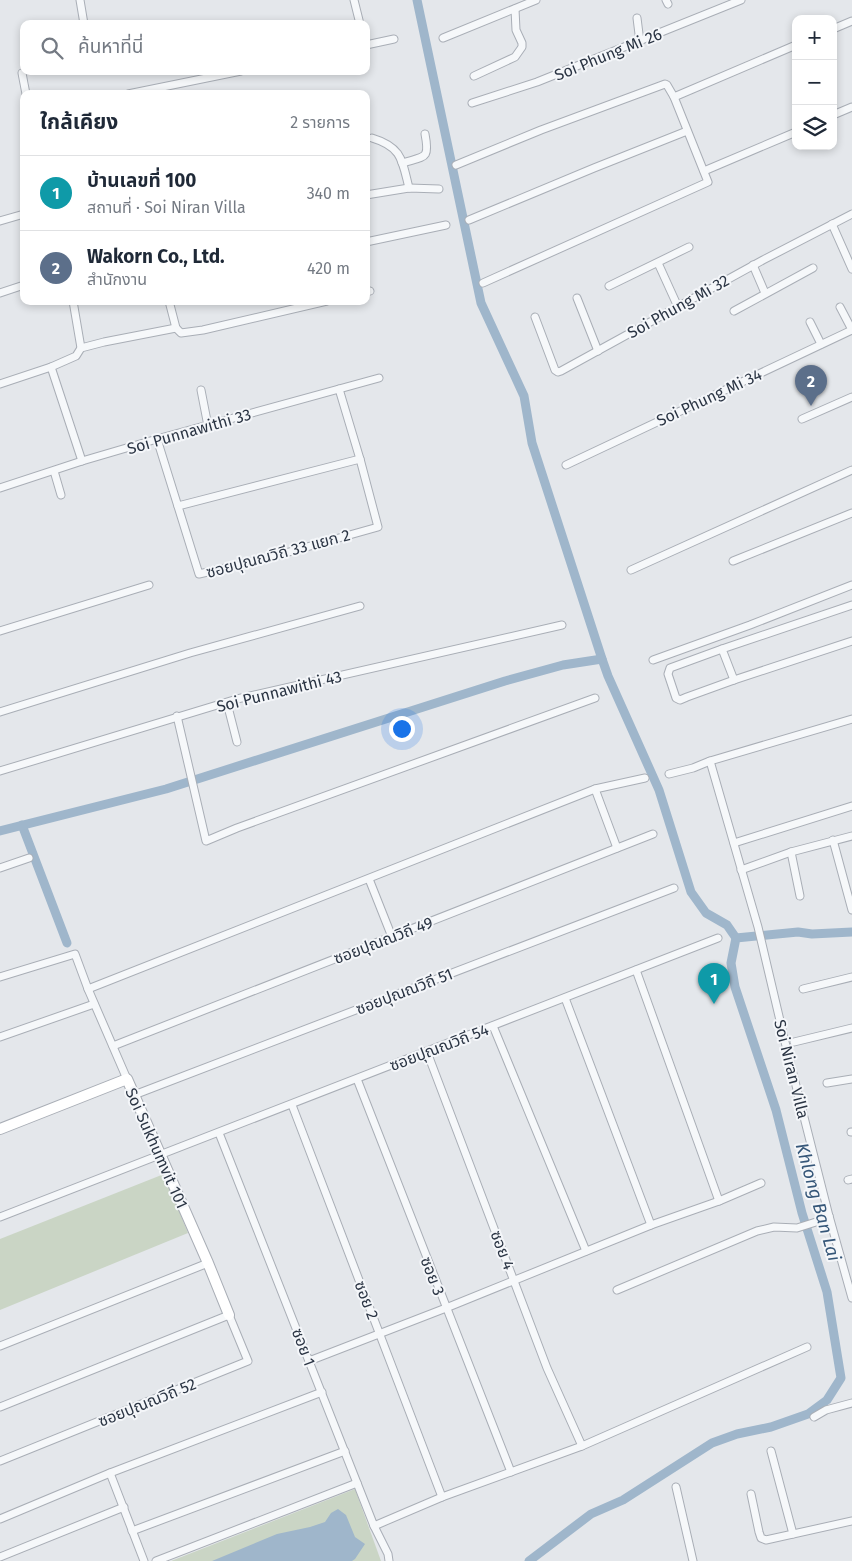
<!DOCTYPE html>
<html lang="th">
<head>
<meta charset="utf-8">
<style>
	:root { --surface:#fff; --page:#f2f2f3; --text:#1f2937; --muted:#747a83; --line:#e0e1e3; --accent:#7c3aed }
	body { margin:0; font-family:"Fira Sans","Noto Sans Thai",sans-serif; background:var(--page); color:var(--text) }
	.controls { position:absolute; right:15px; top:15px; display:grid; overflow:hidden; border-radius:10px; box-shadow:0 2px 8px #0003 }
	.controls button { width:45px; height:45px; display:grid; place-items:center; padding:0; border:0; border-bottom:1px solid var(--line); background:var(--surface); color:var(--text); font:25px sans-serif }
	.you { position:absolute; left:401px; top:728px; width:18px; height:18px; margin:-12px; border:4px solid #fff; border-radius:50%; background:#1a73e8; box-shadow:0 0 0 8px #1a73e833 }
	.badge { display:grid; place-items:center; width:32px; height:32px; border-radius:50%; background:var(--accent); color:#fff; font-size:16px; font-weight:700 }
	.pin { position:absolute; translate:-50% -41px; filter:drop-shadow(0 1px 2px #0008) }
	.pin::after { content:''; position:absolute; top:26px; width:18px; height:15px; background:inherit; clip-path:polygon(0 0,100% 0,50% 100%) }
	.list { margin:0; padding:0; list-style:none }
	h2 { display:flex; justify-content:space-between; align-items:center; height:65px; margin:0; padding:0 20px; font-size:21px }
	h2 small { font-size:16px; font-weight:400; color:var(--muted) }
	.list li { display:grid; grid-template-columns:32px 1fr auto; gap:15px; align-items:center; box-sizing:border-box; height:75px; padding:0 20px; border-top:1px solid var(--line) }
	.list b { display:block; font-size:19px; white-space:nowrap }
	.list p { margin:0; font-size:16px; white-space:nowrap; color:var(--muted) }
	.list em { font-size:16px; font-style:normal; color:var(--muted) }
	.icon { flex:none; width:28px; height:28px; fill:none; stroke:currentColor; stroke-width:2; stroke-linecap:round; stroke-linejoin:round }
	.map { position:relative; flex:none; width:852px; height:1561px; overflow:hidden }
	.search { position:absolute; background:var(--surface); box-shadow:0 2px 8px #0003; left:20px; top:20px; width:350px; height:55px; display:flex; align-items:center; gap:12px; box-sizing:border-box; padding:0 18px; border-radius:10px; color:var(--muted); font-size:19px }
	.panel { position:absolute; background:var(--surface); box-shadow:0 2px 8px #0003; left:20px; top:90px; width:350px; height:215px; border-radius:10px }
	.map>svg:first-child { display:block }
	.green { fill:#cad5c5 }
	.water { fill:#9fb6cb }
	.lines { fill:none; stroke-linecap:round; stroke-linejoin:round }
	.canal { stroke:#9fb6cb; stroke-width:9 }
	.street-casing { stroke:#a9aeb6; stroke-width:9 }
	.secondary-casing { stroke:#a9aeb6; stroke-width:12 }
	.street { stroke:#f6f8fa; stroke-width:7 }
	.secondary { stroke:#fff; stroke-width:10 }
	.labels { text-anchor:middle; stroke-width:4; stroke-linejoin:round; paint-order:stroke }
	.street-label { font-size:16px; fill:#2b3544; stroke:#f4f6f9 }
	.water-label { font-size:18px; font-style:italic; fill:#355678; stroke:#f4f6f9 }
</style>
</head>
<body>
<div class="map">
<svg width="852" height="1561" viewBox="0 0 852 1561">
	<rect width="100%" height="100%" fill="#e4e7eb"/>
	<g class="green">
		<path d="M164,1174L188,1233L0,1310V1239Z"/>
		<path d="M355,1489L381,1561H171Z"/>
	</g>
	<path class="water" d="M338,1509L346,1515L355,1537L365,1544L355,1559L352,1561H212L277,1534L310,1527L325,1522L331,1513Z"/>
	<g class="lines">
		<g class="canal">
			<path d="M417,0L481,303L524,396L532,443L602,659L608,676L659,790L691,892L706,913L727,925L736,938"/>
			<path d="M22,825L67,943"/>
			<path d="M0,831L166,789L505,681L563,665L602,659"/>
			<path d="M529,1561L591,1514L623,1500L712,1443L737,1434L771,1427L808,1414L827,1400L841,1378L827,1292L802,1213L776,1110L735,987L731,963L736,938L798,932L812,934L852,932"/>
		</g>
		<g class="street-casing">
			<g id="street">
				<path d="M80,0L84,24"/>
				<path d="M354,0L360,24"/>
				<path d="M666,0L668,4"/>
				<path d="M637,18L640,42"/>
				<path d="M833,29L852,21"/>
				<path d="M443,38L536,0"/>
				<path d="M366,45L394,39"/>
				<path d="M22,73L26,94"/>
				<path d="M474,76L515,57L522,47V43L516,30L515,9"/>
				<path d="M128,94L241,71"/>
				<path d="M674,97L796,45"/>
				<path d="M472,103L537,82L741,0"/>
				<path d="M833,115L852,107"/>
				<path d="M372,138C402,147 402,160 409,188"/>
				<path d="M402,163C425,156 430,160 425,134"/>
				<path d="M456,165L541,130L665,84L667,85L674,97L708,182L483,283"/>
				<path d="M704,171L796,132"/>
				<path d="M366,195L409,188L439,189"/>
				<path d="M469,220L594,168L687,131"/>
				<path d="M0,221L24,214"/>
				<path d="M832,224L852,269"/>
				<path d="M366,242L446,225"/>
				<path d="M658,263L678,307"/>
				<path d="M753,265L765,293"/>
				<path d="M609,286L689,247"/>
				<path d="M366,292L370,291"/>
				<path d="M0,293L24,285"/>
				<path d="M577,298L598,351"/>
				<path d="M73,301L81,348"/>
				<path d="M840,307L852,330"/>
				<path d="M734,311L813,268"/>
				<path d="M535,317L555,370L558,372L561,371L763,260L852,214"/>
				<path d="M810,322L821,344"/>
				<path d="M176,328L181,333L203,330L327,301"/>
				<path d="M51,367L82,461"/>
				<path d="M0,384L51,367L76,356L81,348L104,342L176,328L169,301"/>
				<path d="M201,390L208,426"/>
				<path d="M802,419L852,397"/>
				<path d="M157,439L199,574L264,559L378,527L360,459L339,389"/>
				<path d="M566,465L852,330"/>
				<path d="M54,471L61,495"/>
				<path d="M0,488L82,461L157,439L379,378"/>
				<path d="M178,506L360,459"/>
				<path d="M733,561L852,513"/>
				<path d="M631,570L852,470"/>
				<path d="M0,631L149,585"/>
				<path d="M722,649L670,668L668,674L676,698L680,700L687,697L734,680L852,641"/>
				<path d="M653,660L750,625L852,585"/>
				<path d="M734,680L722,649L852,605"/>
				<path d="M227,703L237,742"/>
				<path d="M0,712L190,653L360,606"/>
				<path d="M177,716L206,841L237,828L595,698"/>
				<path d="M710,761L758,927L786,1046L829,1216L852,1298"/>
				<path d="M0,771L237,699L562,625"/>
				<path d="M669,774L693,768L710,761L852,719"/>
				<path d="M595,789L617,848"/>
				<path d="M833,840L852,910"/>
				<path d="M734,843L852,806"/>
				<path d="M791,852L800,896"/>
				<path d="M0,868L29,858"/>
				<path d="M741,870L791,852L852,836"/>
				<path d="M369,879L392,937"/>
				<path d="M636,970L719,1201"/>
				<path d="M0,977L75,954L88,989L127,1079"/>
				<path d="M88,989L595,789L645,778"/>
				<path d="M803,989L852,977"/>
				<path d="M565,998L651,1225"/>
				<path d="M493,1026L586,1251"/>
				<path d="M0,1037L94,1004"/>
				<path d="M794,1042L852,1028"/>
				<path d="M113,1046L653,834"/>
				<path d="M427,1052L547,1368L582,1446"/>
				<path d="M357,1079L511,1472"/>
				<path d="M827,1083L852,1079"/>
				<path d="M134,1095L674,888"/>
				<path d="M292,1105L442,1497"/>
				<path d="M851,1132H852"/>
				<path d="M219,1133L374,1526L388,1554L389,1561"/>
				<path d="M848,1180L852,1179"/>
				<path d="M0,1217L718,938"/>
				<path d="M617,1290L757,1231L774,1227L797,1228L816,1222L829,1216"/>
				<path d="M0,1346L208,1263"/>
				<path d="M309,1361L446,1308L651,1225L719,1201L761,1183"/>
				<path d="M0,1407L229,1315L248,1361L0,1461"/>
				<path d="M814,1417L826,1410L852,1403"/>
				<path d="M771,1451L793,1534"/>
				<path d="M110,1473L144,1561"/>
				<path d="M676,1487L693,1561"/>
				<path d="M751,1494L759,1532L761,1538L766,1540L852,1521"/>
				<path d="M0,1519L110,1473L322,1392"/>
				<path d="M374,1526L442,1497L582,1446L807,1347"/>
				<path d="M132,1531L345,1451"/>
				<path d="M0,1557L124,1507"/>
				<path d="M156,1561L357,1483"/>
			</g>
		</g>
		<g class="secondary-casing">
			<path id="secondary" d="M0,1129L127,1079L208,1263L229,1315"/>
		</g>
		<use href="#street" class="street"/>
		<use href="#secondary" class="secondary"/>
	</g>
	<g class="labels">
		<g class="street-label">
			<text transform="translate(608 54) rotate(-22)" y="6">Soi Phung Mi 26</text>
			<text transform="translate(678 306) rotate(-29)" y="6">Soi Phung Mi 32</text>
			<text transform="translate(709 397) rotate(-25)" y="6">Soi Phung Mi 34</text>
			<text transform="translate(189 431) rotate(-16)" y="6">Soi Punnawithi 33</text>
			<text transform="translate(278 553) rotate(-15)" y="6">ซอยปุณณวิถี 33 แยก 2</text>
			<text transform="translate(279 691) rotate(-14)" y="6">Soi Punnawithi 43</text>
			<text transform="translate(383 940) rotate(-21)" y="6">ซอยปุณณวิถี 49</text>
			<text transform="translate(404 991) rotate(-21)" y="6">ซอยปุณณวิถี 51</text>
			<text transform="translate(439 1047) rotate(-21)" y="6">ซอยปุณณวิถี 54</text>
			<text transform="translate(792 1069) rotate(76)" y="6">Soi Niran Villa</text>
			<text transform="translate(157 1148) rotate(66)" y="6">Soi Sukhumvit 101</text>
			<text transform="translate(503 1250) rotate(69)" y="6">ซอย 4</text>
			<text transform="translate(433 1276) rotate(69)" y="6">ซอย 3</text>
			<text transform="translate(367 1300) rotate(69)" y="6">ซอย 2</text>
			<text transform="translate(304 1347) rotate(69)" y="6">ซอย 1</text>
			<text transform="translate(147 1402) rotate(-22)" y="6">ซอยปุณณวิถี 52</text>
		</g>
		<g class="water-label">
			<text transform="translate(818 1202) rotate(74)" y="6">Khlong Ban Lai</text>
		</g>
	</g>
</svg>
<div class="controls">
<button>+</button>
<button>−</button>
<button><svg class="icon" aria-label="layers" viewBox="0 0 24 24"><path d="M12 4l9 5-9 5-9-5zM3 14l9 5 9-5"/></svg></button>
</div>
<div class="you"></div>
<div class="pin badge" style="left:714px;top:1004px;background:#0f9aa8">1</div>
<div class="pin badge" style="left:811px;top:406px;background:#5c6f8a">2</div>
<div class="search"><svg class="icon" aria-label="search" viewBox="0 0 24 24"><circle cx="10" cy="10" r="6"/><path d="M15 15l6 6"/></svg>ค้นหาที่นี่</div>
<section class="panel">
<h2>ใกล้เคียง<small>2 รายการ</small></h2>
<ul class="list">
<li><span class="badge" style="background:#0f9aa8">1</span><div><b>บ้านเลขที่ 100</b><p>สถานที่ · Soi Niran Villa</p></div><em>340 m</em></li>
<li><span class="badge" style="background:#5c6f8a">2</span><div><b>Wakorn Co., Ltd.</b><p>สำนักงาน</p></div><em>420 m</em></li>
</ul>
</section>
</div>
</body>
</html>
